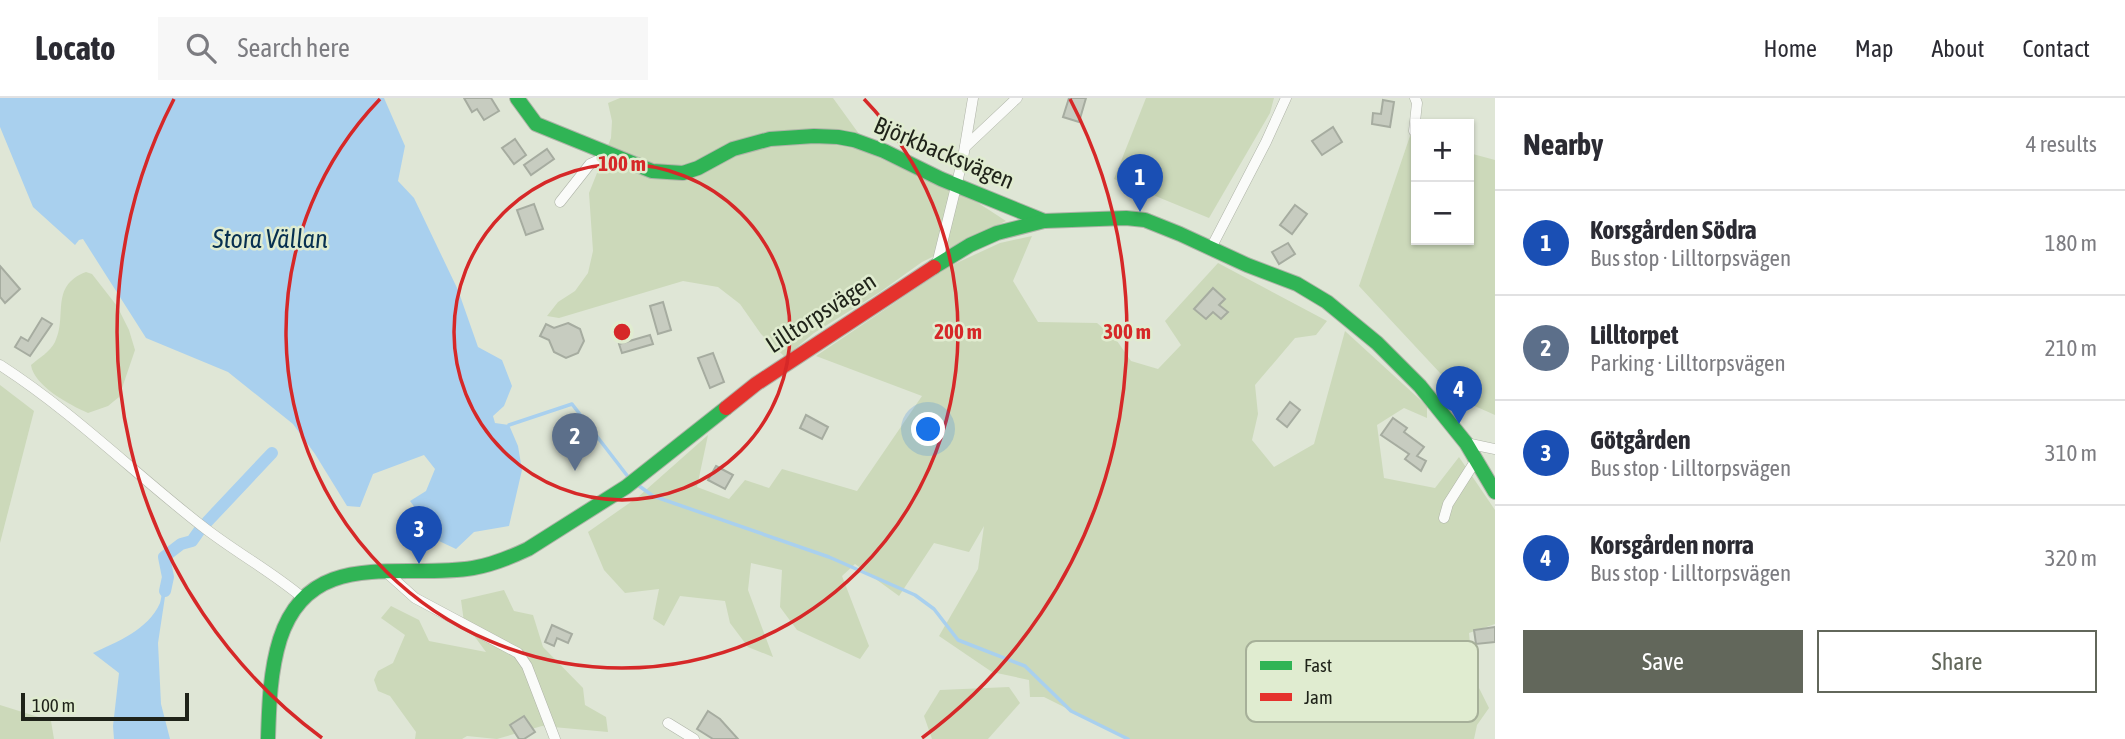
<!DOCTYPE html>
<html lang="en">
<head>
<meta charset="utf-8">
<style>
	:root { --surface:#fff; --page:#f7f7f7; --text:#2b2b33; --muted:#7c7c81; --line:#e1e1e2; --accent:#62675b }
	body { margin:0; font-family:"Asap Condensed",sans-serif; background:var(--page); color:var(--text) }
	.controls { position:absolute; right:21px; top:21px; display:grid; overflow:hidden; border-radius:0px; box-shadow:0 2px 5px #0004 }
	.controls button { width:63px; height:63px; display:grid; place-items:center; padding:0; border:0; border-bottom:2px solid var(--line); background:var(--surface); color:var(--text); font:35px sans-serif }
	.scale { position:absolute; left:21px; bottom:18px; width:168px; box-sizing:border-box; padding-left:7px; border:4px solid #1f2319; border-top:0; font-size:19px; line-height:24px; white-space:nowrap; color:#1f2319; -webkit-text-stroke:5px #e0ecd0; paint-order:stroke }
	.you { position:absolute; left:929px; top:332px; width:24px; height:24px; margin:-18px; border:5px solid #fff; border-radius:50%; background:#1a73e8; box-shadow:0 0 0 10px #1a73e833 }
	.badge { display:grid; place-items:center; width:46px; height:46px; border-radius:50%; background:var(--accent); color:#fff; font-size:23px; font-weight:700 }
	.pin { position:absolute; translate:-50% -58px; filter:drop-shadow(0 2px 4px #0008) }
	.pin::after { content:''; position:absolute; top:37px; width:24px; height:21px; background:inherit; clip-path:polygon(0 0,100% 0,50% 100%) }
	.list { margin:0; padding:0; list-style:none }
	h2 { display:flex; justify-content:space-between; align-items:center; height:91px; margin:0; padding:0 28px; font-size:30px }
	h2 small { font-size:23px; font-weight:400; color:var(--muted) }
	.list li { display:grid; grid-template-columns:46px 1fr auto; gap:21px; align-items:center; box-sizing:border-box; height:105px; padding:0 28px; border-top:2px solid var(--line) }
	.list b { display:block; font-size:26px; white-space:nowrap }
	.list p { margin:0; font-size:23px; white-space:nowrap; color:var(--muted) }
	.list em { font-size:23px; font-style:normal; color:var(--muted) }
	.actions { display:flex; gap:14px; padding:21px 28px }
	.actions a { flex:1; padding:16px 0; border:2px solid var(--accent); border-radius:0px; text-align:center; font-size:24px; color:var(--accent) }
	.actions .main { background:var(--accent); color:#fff }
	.icon { flex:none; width:38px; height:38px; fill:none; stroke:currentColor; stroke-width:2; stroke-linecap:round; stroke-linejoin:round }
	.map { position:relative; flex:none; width:1495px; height:641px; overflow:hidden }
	header { display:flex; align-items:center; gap:42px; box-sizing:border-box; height:98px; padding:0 35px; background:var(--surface); border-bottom:2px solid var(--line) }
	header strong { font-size:33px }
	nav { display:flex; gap:38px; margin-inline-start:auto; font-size:24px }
	.search { width:490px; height:63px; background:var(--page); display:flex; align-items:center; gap:18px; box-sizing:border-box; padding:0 24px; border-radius:0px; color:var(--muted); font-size:26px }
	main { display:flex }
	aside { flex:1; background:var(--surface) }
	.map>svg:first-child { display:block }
	.green { fill:#ccd9ba }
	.water { fill:#a9d0ee }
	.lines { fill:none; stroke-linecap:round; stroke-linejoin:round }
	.stream { stroke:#a9d0ee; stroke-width:3.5 }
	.canal { stroke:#a9d0ee; stroke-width:12 }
	.building { fill:#c7ccc0; stroke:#a6aca0; stroke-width:2 }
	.street-casing { stroke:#aeb3a7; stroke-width:11 }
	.fast-casing { stroke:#aeb3a7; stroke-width:16 }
	.jam-casing { stroke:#aeb3a7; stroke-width:16 }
	.street { stroke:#fafbf9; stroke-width:10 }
	.fast { stroke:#30b455; stroke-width:14 }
	.jam { stroke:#e5322d; stroke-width:14 }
	.ring { fill:none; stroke:#d62828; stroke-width:3.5 }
	.labels { text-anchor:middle; stroke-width:5; stroke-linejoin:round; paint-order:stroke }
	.street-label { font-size:24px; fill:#1f2319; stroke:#e0ecd0 }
	.water-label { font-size:26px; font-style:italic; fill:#073050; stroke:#e0ecd0 }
	.key { fill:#e0ecd0; stroke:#a6b099; stroke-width:2 }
	.key-label { font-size:19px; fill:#1f2319 }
	.centre { fill:#d62828; stroke:#e0ecd0; stroke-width:3.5 }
	.ring-label { font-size:21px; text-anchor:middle; font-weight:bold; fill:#d62828; stroke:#e0ecd0; stroke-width:5; stroke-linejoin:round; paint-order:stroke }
</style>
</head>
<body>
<header>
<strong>Locato</strong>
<div class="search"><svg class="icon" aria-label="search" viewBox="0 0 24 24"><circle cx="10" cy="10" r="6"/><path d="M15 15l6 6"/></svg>Search here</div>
<nav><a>Home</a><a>Map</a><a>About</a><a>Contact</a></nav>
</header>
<main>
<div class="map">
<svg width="1495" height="641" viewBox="0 0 1495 641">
	<rect width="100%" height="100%" fill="#dfe6d6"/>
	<g class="green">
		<path d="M620,0H833L875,58L950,92L966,97L1006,123L922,164L880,194L814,235L785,259L761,236L740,206L718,189L683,183L559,220L547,218L558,204L575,193L588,175L593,153L589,95L611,40L612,23L608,5Z"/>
		<path d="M1146,0H1274L1270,15L1209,120L1114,81Z"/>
		<path d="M1410,38L1416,40V142H1469V55L1495,62V317L1468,305L1359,188Z"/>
		<path d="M1032,138L1013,183L1038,224L1097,225L1115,240L1131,263L1158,271L1181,247L1165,223L1218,165L1327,223L1316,237L1295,240L1255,287L1258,316L1252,342L1274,369L1314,346L1345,233L1427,308V320L1404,310L1377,327L1384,380L1435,390L1459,359L1495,412V526L1469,535L1473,578L1489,610L1477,627L1474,641H1128L1044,599H1030L1029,582L992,574L939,538L978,471L984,428L969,454L934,445L899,498L855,466L842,478L869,548L860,561L797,532L780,509L782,472L751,465L748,492L773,559L748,549L730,525L725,503L680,498L664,528L653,521L659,491L625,495L604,472L588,434L638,399L708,337L697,389L729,401L745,382L769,390L782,371L857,393L922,298L816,258L948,169L1000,145Z"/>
		<path d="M86,174L92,176L117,208L129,232L135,252L119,299L108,308L88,315C70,307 34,288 31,267C39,260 50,254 55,244C68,218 49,188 86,174Z"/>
		<path d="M0,287L34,313L0,445Z"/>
		<path d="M504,492L514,513L533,517L543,549L583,590L585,607L606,619L608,634L542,628L497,641L467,638L462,641H415L416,634L390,598L378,593L374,582L378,573L393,565L405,537L381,520L391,508L419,522L429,543L486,554L464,524L461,502Z"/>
		<path d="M1009,589L1020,605L988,641H932L924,618L940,592Z"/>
		<path d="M0,607L51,623L54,641H0Z"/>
	</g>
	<g class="water">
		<path d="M0,0H384L405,48L398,83L414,100L458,192L478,249L502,262L512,288L504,308L493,318L495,325L509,327L518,348L522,372L509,428L474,434L456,451L439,443L410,403L426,393L435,371L424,357L373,376L360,409L347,408L315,356L293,326L228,274L146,240L83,141L79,142L75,147L33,109L0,29Z"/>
		<path d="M168,479L158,545L161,606L170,641H114L113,628L119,575L93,555C117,544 148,532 160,505C162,499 162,489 162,483Z"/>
	</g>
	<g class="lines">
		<g class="stream">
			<path d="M509,327L572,306L629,380"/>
			<path d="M635,385L653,398L829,459L915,497L934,511L958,542L1025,568L1071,613L1128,641"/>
		</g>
		<g class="canal">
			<path d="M207,424L272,355"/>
			<path d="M165,493L168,479L164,459L181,446L192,443L199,433"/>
		</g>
	</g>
	<g class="building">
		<path d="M464,0H491L499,13L484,22L477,11L472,14Z"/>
		<path d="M1069,0H1086L1079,24L1063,19Z"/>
		<path d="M1383,2L1394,4L1390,29L1372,26L1373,15L1381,16Z"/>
		<path d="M1333,29L1342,44L1322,57L1312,43Z"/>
		<path d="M515,41L526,57L514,66L502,50Z"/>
		<path d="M547,51L554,61L531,77L524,67Z"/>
		<path d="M534,106L543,131L526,137L517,112Z"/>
		<path d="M1295,107L1307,116L1292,136L1280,127Z"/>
		<path d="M1288,145L1295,156L1279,166L1272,154Z"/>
		<path d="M0,168L20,191L5,205L0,199Z"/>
		<path d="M1213,190L1225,201L1219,207L1228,214L1221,221L1213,214L1206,221L1194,211Z"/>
		<path d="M663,204L671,232L658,236L650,208Z"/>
		<path d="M42,220L52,226L30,258L15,249L21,239L28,243Z"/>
		<path d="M568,225L580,231L584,243L578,255L566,260L554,254L549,242L540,238L546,226L554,230Z"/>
		<path d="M650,237L653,246L622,255L619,246Z"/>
		<path d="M713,255L724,284L710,290L698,260Z"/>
		<path d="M1290,304L1300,312L1287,329L1277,321Z"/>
		<path d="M806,317L828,329L822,341L800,330Z"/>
		<path d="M1393,320L1407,330L1404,334L1424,349L1417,358L1426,363L1421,373L1405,361L1409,356L1381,337Z"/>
		<path d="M716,368L733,377L725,391L708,382Z"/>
		<path d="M552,527L572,536L568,545L557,540L554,548L545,544Z"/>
		<path d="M1495,529V544L1476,546L1474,532Z"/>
		<path d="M708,613L720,621L738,641H713L697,631Z"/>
		<path d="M524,618L535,634L524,641H519L510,627Z"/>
	</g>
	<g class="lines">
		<g class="street-casing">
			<g id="street">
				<path d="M1414,33L1417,5L1415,0"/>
				<path d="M965,49L1017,0"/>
				<path d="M560,104L590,66L610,57"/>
				<path d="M1211,150L1266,44L1286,0"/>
				<path d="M937,166L963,60L973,0"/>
				<path d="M0,267C73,314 134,375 202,428C235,454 271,473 303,500"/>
				<path d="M1466,345L1495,351"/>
				<path d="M1444,420L1448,406L1476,362"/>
				<path d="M386,474L415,500L518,555L527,568L555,641"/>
				<path d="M668,625L694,641"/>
			</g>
		</g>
		<g class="fast-casing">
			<g id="fast">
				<path d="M517,0L536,26L652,73L683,75L698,70L733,51L770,41L814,38L838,39L854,42L884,53L941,81L1044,123"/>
				<path d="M934,169L970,147L997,135L1044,123L1126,120L1145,122L1180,136L1247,167L1297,186L1327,204L1377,245L1420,288L1466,345L1495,394"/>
				<path d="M268,641C269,608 270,573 280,541C310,448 400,482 473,470C491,467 511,459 528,451L626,389L726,310"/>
			</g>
		</g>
		<g class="jam-casing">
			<path id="jam" d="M726,310L756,286L934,169"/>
		</g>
		<use href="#street" class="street"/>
		<use href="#fast" class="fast"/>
		<use href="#jam" class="jam"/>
	</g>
	<g class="ring">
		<circle cx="622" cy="234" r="168"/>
		<path d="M864 1A336 336 0 1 1 380 1"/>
		<path d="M322 640A505 505 0 0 1 174 1M1070 1A505 505 0 0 1 922 640"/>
	</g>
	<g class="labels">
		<g class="street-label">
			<text transform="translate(944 55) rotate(23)" y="8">Björkbacksvägen</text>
			<text transform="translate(821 215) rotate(-33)" y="8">Lilltorpsvägen</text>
		</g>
		<g class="water-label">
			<text x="270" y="150">Stora Vällan</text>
		</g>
	</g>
	<rect x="1246" y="543" width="232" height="81" rx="10" class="key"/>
	<rect x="1260" y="563" width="32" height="9" fill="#30b455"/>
	<rect x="1260" y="595" width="32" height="8" fill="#e5322d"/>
	<g class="key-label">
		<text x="1304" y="574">Fast</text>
		<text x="1304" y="606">Jam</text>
	</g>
	<circle cx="622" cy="234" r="10" class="centre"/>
	<g class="ring-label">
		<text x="622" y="73">100 m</text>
		<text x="958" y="241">200 m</text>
		<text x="1127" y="241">300 m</text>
	</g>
</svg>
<div class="controls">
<button>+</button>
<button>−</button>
</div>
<div class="scale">100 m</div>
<div class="you"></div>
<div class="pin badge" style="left:1140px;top:114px;background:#1a4fb4">1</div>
<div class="pin badge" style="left:575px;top:373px;background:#5c6f8a">2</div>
<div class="pin badge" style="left:419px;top:466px;background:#1a4fb4">3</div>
<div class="pin badge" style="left:1459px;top:326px;background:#1a4fb4">4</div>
</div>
<aside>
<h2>Nearby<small>4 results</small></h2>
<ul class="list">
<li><span class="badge" style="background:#1a4fb4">1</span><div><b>Korsgården Södra</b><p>Bus stop · Lilltorpsvägen</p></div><em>180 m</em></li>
<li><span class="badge" style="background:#5c6f8a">2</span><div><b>Lilltorpet</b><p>Parking · Lilltorpsvägen</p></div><em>210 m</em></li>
<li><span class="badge" style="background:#1a4fb4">3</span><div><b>Götgården</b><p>Bus stop · Lilltorpsvägen</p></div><em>310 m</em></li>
<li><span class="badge" style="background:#1a4fb4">4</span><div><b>Korsgården norra</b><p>Bus stop · Lilltorpsvägen</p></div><em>320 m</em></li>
</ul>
<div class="actions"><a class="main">Save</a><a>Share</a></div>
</aside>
</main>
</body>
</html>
